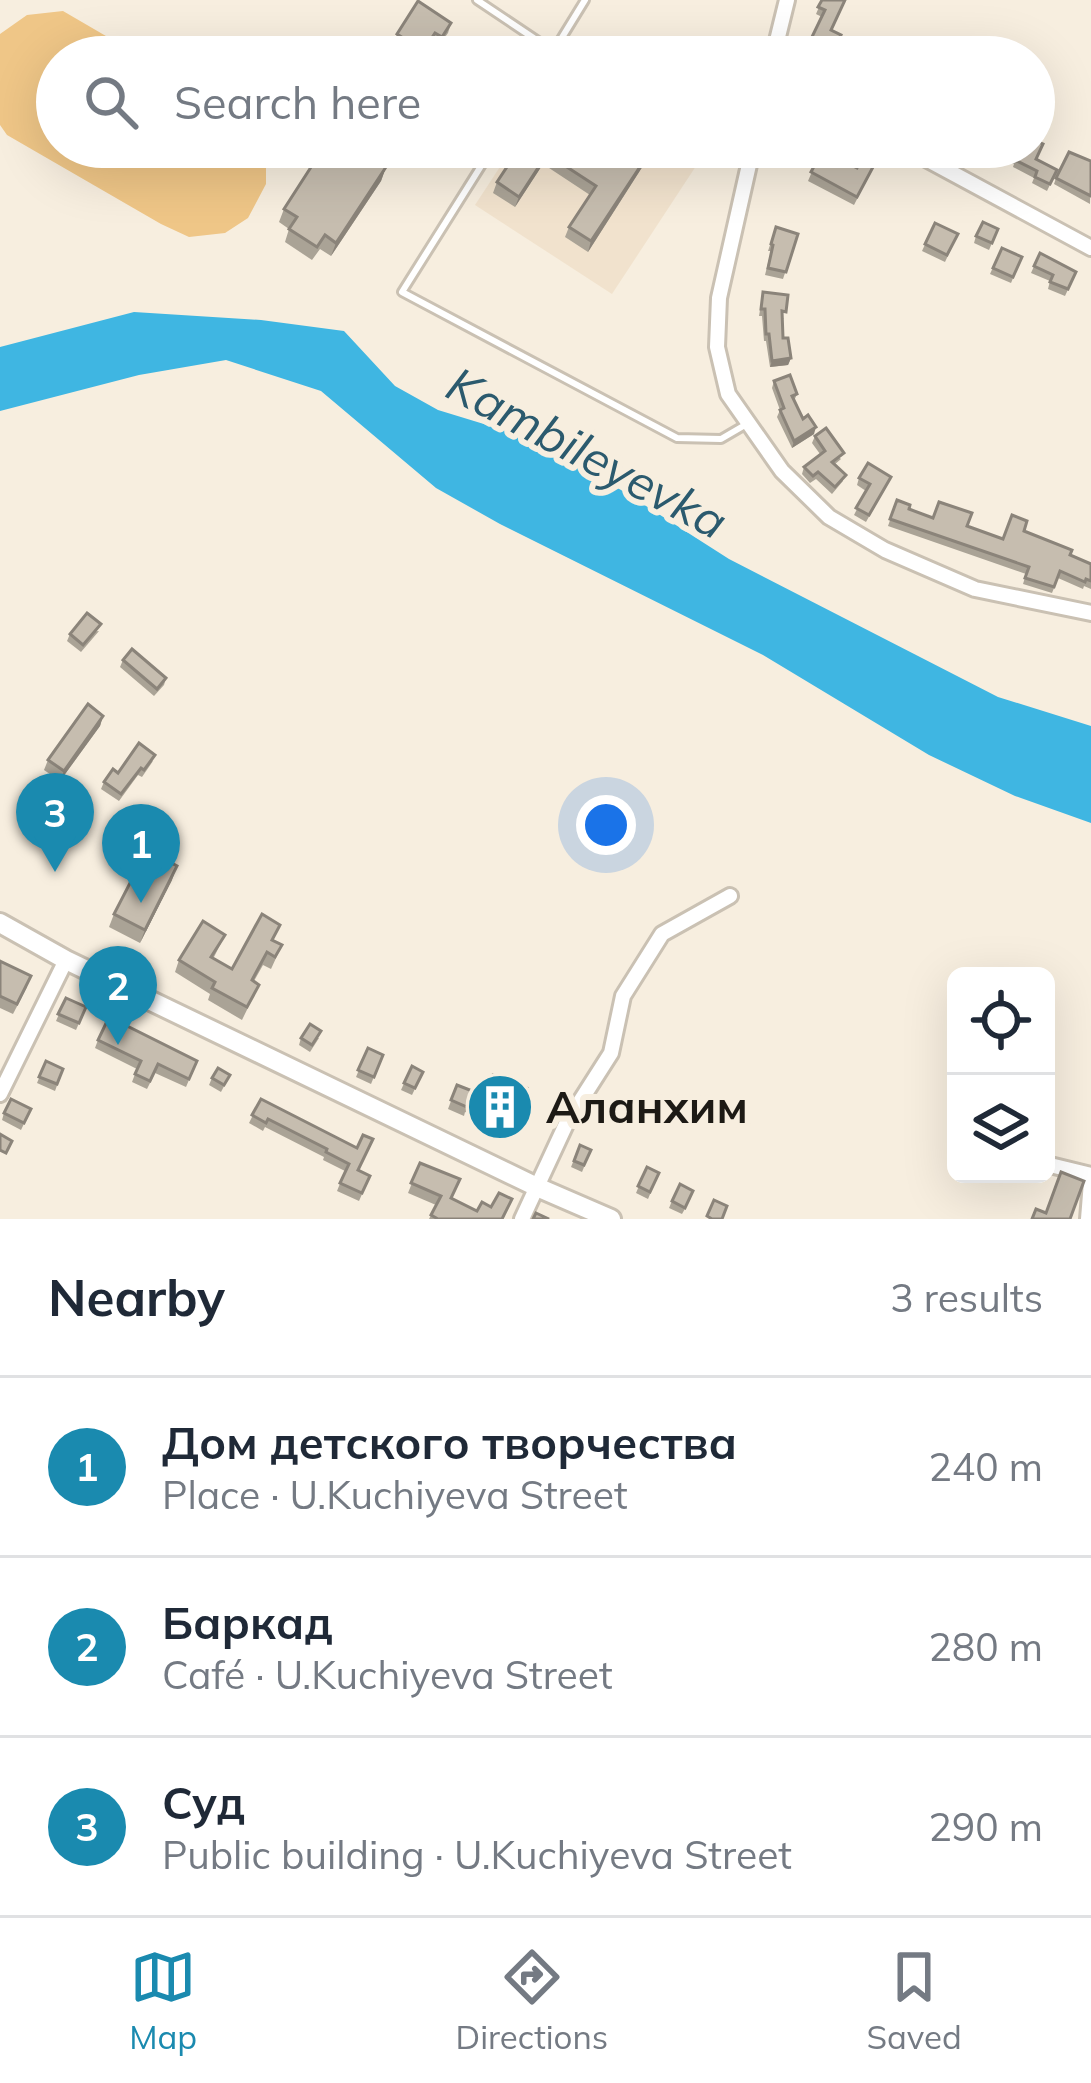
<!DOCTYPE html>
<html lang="en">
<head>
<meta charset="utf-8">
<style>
	:root { --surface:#fff; --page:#f6f6f7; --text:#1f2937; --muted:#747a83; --line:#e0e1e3; --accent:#1a8aaf }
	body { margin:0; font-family:Mulish,sans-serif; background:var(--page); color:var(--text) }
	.controls { position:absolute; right:36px; bottom:36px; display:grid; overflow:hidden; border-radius:18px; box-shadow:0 12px 48px #0002 }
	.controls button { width:108px; height:108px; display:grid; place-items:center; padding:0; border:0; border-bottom:3px solid var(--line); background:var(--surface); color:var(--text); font:60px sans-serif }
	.you { position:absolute; left:606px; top:825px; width:42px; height:42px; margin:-30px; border:9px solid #fff; border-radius:50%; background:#1a73e8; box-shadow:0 0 0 18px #1a73e833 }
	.badge { display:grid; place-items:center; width:78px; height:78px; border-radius:50%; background:var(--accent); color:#fff; font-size:39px; font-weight:700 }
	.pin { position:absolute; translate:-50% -99px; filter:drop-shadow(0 3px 6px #0008) }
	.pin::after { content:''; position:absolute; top:63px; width:42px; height:36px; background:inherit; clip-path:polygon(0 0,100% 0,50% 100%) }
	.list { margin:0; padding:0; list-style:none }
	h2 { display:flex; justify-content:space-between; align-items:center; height:156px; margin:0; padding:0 48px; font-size:51px }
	h2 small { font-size:39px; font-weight:400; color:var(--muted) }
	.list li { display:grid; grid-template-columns:78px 1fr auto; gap:36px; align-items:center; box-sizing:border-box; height:180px; padding:0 48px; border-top:3px solid var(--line) }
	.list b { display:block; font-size:45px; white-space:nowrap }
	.list p { margin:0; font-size:39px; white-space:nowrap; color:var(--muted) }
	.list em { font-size:39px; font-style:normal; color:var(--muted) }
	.icon { flex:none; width:66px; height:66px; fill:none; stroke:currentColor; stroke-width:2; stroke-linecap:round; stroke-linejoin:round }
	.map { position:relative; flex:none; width:1091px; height:1219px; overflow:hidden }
	.search { position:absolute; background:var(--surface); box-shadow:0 12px 48px #0002; left:36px; right:36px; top:36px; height:132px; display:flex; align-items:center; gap:30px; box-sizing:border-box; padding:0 42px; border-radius:66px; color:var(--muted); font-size:45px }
	.sheet { height:696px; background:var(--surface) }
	nav { display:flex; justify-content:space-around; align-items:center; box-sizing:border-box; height:168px; border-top:3px solid var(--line); background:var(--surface); font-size:33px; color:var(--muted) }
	nav a { display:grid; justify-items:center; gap:6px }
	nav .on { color:var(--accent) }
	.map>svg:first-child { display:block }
	.built { fill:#f1e2cd }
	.green { fill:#efc687 }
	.water { fill:#3fb6e2 }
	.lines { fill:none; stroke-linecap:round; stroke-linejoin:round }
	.lane-casing { stroke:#cac1b3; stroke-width:12 }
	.street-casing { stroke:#cac1b3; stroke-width:20 }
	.secondary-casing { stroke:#cac1b3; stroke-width:24 }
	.lane { stroke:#fff; stroke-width:6 }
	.street { stroke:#fff; stroke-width:14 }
	.secondary { stroke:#fff; stroke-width:18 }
	.wall { fill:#aaa396 }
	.shaded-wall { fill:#8b847a }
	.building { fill:#c6bdaf; stroke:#8b847a; stroke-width:3 }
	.labels { text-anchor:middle; stroke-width:12; stroke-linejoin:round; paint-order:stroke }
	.poi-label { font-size:45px; font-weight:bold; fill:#1d1a15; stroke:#f7eedf; text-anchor:start }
	.water-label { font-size:48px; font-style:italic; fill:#2b5a6e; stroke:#f7eedf }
</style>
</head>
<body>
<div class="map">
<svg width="1091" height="1219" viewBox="0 0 1091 1219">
	<rect width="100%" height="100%" fill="#f7eedf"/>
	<path class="built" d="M513,147H673L698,163L612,294L475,205Z"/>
	<path class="green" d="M63,11L142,57H57V147H262L266,162V184L248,218L225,233L189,237L161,224L7,135L0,125V34L27,15Z"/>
	<path class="water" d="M134,312L261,320L344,331L395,386L438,410L530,438L621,490L729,559L998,697L1091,726V823L1015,796L929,755L763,655L500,524L436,488L321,391L226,360L139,375L0,411V347Z"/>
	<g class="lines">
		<g class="lane-casing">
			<g id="lane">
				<path d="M477,0L553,51"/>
				<path d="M550,57L585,0"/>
				<path d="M493,147L402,292L677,438L721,439L745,425"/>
			</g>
		</g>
		<g class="street-casing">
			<g id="street">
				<path d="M773,57L787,0"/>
				<path d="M753,147L719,298L717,347L728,394L782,471L829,517L885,550L975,589L1091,613"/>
				<path d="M904,147L1091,248"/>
				<path d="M0,1094L66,960"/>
				<path d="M1046,1164L1091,1175"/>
				<path d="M522,1219L567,1122L611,1053L623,996L662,934L730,896"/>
				<path d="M1088,1219L1091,1182"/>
			</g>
		</g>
		<g class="secondary-casing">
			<path id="secondary" d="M0,923L66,960L537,1187L611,1219"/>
		</g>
		<use href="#lane" class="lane"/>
		<use href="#street" class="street"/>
		<use href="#secondary" class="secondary"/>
	</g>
	<g class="wall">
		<path d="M822,0L832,30L840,37L879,57H820L807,50L822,17L816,14Z"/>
		<path d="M451,23L448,33L438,47L431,43L422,57H412L393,44L397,34Z"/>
		<path d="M520,147L611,163L655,147L588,252L565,237L569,227L590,195L543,164L515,207L493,193L497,182Z"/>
		<path d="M791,147H817L857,168L881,152L854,205L808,181L814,167L788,161Z"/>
		<path d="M973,147H1034L1036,160L1057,170L1047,191L1032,183L1034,178L1013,167L1014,164Z"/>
		<path d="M1091,161L1090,204L1054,184L1056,178Z"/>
		<path d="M386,167L381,181L331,256L320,249L312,260L285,242L289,229L279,222L284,209Z"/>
		<path d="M935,223L958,234L945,262L922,251Z"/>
		<path d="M776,227L798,234L783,279L765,275L771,251H768Z"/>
		<path d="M998,229L989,250L974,243L976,236Z"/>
		<path d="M1002,248L1022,257L1011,283L990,274Z"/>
		<path d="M1040,253L1076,272L1065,296L1048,289L1050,281L1031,273Z"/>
		<path d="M763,292L784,319L782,318L783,338L791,358L788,365L770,367L766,341H764L762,316H759Z"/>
		<path d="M774,381L797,394L794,401L814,434L792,448L777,417L780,410L772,388Z"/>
		<path d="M815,436L841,459L834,465L843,481L832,494L816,479L810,483L802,474L804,467L820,454L812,443Z"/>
		<path d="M891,477L866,522L854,515L866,491L857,485L859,478Z"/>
		<path d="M897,500L909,509L933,518L967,526L1003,539L1024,531L1091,564V589L1084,586L1083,589L1058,578L1052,593L1023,584L1026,574L888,526Z"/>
		<path d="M99,631L81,652L67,641L70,634Z"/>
		<path d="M123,660L166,678L164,685L154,696L120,667Z"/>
		<path d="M103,716L100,726L60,781L44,770L48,760Z"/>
		<path d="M153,761L142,777L138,775L119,801L101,789L104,782L118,773Z"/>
		<path d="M172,880L140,943L109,927L114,914Z"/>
		<path d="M225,935L213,959L232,969L274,941L282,945L271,969L263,965L254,981L259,985L242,1020L208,1000L210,994L175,972L179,960Z"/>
		<path d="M0,961L27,987L13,1014L0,1008Z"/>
		<path d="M66,998L86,1007L76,1030L56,1021Z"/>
		<path d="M301,1038H319L310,1052L299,1045Z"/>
		<path d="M98,1040L197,1061L186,1087L155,1073L147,1089L132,1082L137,1069L95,1048Z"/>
		<path d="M368,1048L383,1055L371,1084L356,1077Z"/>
		<path d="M46,1061L63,1069L55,1091L37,1083Z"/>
		<path d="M412,1066L423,1072L412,1095L401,1090Z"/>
		<path d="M230,1075L221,1092L209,1085L212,1078Z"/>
		<path d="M457,1085L485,1096L527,1088L510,1130L465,1112L464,1116L448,1109Z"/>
		<path d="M261,1099L359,1170L370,1176L359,1201L337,1191L345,1171L323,1160L324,1157L265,1127L263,1131L249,1123Z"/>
		<path d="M31,1109L21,1130L2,1120L4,1113Z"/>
		<path d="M580,1145L591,1150L582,1172L571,1167Z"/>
		<path d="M420,1163L456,1189L452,1198L477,1211L512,1199L503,1219H429L436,1205L408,1193Z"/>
		<path d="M647,1167L659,1173L648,1199L636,1193Z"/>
		<path d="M691,1198L682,1214L669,1208L672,1201Z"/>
	</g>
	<g class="shaded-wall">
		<path d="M653,147H655L588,252L591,241Z"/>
		<path d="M547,154L543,164L515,207L519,197Z"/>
		<path d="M386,167L381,181L331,256L336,243Z"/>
		<path d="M791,358L788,365L770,367L772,361Z"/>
		<path d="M816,427L814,434L792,448L794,441Z"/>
		<path d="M103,716L100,726L60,781L64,771Z"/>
		<path d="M177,866L172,880L140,943L145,930Z"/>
	</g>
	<g class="building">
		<path d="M822,0H845L831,30L841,35L840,37L879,57H836L809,43L825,10L818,7Z"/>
		<path d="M418,1L451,23L442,37L435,33L423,51L397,34Z"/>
		<path d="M1034,140L1043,144L1036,159L1057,170L1050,184L1035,177L1037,171L1015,160L1017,157L992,147H1034Z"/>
		<path d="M324,147H355L386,167L336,243L325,235L317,247L289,229L297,217L284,209Z"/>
		<path d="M520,147H586L611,163L621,147H653L591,241L569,227L596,186L547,154L519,197L497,182Z"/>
		<path d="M792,147H817L857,168L867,147L881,152L857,197L811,172L818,159L791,153Z"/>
		<path d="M1069,152L1091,161V196L1056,178Z"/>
		<path d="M983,222L998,229L992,243L976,236Z"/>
		<path d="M935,223L958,234L947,255L925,244Z"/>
		<path d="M776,227L798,234L786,272L768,268L773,245L771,244Z"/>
		<path d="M1002,248L1022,257L1013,277L993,268Z"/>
		<path d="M1040,253L1076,272L1068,289L1050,282L1053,275L1034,266Z"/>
		<path d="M763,292L788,295L786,312L782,311L783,338H788L791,358L772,361L769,334H766L765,309H761Z"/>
		<path d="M790,375L797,394L792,396L803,419L808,415L816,427L794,441L780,410L784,408L774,381Z"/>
		<path d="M826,428L844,453L832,462L846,475L835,487L818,472L813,476L804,467L825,451L815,436Z"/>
		<path d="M868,463L891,477L869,515L856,508L870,484L859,478Z"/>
		<path d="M897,500L910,505L909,509L933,518L939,502L972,513L967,526L1003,539L1012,515L1027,521L1024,531L1072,550L1070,555L1091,564V581L1086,579L1085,582L1060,571L1054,587L1025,578L1029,567L890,519Z"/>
		<path d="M87,613L101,624L83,645L70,634Z"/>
		<path d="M132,649L166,678L157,689L123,660Z"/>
		<path d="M88,704L103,716L64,771L48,760Z"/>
		<path d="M139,743L155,755L144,770L141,768L121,794L104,782L113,769L118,773Z"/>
		<path d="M147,850L177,866L145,930L114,914Z"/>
		<path d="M262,914L280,925L272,940L282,945L275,957L267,952L252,980L259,985L247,1007L212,988L215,982L179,960L203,921L225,935L211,957L232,969Z"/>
		<path d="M0,961L31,976L17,1004L0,996Z"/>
		<path d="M66,998L86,1007L79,1023L58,1014Z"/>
		<path d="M109,1017L197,1061L189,1079L158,1064L150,1081L135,1074L141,1061L98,1040Z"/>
		<path d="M310,1024L321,1031L312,1045L301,1038Z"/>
		<path d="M368,1048L383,1055L374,1077L358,1070Z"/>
		<path d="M46,1061L63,1069L57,1084L39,1077Z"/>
		<path d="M412,1066L423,1072L415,1088L404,1083Z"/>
		<path d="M218,1068L230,1075L224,1085L212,1078Z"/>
		<path d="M493,1075L527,1088L513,1121L469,1103L467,1107L451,1100L457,1085L485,1096Z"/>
		<path d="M11,1099L31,1109L24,1123L4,1113Z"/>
		<path d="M261,1099L357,1148L363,1135L373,1139L358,1170L370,1176L362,1193L340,1183L349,1164L326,1152L327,1149L268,1119L266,1123L252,1115Z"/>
		<path d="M0,1134L12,1141L6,1153L0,1150Z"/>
		<path d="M580,1145L591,1150L584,1165L574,1161Z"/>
		<path d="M420,1163L460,1179L451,1198L477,1211L482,1202L491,1207L499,1193L512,1199L502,1219H438L431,1215L441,1196L411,1183Z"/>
		<path d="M647,1167L659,1173L650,1192L638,1186Z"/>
		<path d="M1061,1172L1084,1181L1070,1219H1032L1036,1209L1046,1213Z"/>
		<path d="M680,1184L693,1191L685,1208L672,1201Z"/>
		<path d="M714,1200L727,1206L722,1219H712L707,1216Z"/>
		<path d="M536,1213L549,1219H533Z"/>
	</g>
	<defs>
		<g id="building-disc" transform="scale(3.45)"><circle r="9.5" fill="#1a8aaf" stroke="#f7eedf"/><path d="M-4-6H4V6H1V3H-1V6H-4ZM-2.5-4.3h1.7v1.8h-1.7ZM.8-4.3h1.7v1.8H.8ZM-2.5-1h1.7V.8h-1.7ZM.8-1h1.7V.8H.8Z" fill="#fff"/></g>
	</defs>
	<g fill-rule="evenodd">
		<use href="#building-disc" x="500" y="1107"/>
	</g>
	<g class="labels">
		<g class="poi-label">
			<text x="546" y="1123">Аланхим</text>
		</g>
		<g class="water-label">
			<text transform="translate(587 453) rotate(28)" y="17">Kambileyevka</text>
		</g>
	</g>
</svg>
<div class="controls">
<button><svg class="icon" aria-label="locate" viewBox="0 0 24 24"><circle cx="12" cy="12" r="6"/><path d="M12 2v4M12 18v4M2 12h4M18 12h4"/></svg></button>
<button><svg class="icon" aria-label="layers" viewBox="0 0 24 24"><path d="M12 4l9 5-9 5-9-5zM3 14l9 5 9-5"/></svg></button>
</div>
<div class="you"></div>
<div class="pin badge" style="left:141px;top:903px">1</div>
<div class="pin badge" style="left:118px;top:1045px">2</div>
<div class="pin badge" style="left:55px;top:872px">3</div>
<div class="search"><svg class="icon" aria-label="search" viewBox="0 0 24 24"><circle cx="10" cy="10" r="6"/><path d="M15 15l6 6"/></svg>Search here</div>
</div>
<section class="sheet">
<h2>Nearby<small>3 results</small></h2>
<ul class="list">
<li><span class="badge">1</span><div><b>Дом детского творчества</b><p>Place · U.Kuchiyeva Street</p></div><em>240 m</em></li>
<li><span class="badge">2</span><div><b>Баркад</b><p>Café · U.Kuchiyeva Street</p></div><em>280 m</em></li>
<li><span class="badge">3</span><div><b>Суд</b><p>Public building · U.Kuchiyeva Street</p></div><em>290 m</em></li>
</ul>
</section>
<nav>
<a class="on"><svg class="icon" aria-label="map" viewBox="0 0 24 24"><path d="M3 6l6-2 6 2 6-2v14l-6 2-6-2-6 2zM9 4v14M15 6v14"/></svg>Map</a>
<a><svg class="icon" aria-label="directions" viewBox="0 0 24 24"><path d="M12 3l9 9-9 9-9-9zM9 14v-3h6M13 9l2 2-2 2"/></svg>Directions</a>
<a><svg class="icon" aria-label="saved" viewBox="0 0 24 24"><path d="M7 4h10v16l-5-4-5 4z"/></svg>Saved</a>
</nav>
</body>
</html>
